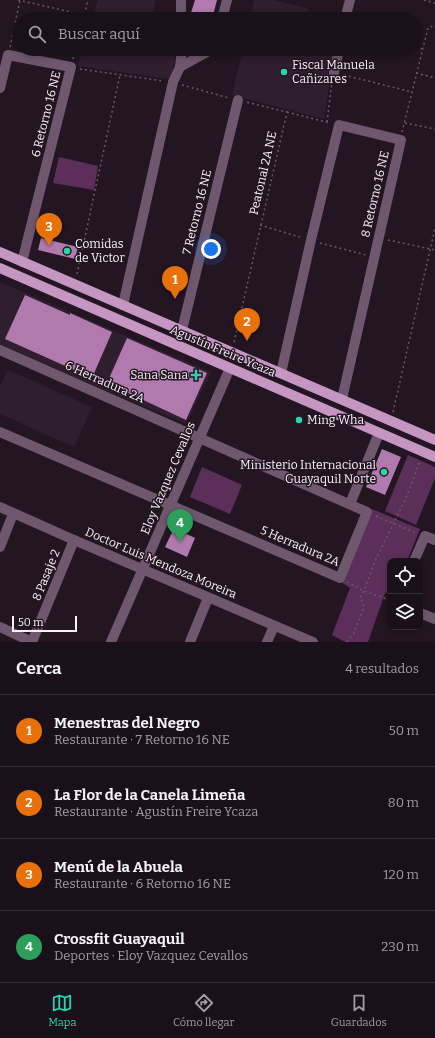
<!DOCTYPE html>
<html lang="es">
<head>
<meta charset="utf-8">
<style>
	:root { --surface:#1a101a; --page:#271e27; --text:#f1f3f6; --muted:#9f9da2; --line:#383039; --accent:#28d5ad }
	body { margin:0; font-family:Bitter,serif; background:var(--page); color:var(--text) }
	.controls { position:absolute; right:12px; bottom:12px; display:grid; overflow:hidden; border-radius:8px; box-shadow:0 2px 6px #0003 }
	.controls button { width:36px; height:36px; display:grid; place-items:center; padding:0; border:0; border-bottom:1px solid var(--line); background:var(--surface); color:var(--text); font:20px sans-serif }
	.scale { position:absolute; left:12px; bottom:10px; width:65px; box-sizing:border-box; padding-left:4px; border:2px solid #faf1fa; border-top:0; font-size:11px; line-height:14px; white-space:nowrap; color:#faf1fa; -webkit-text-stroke:3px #231622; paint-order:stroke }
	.you { position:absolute; left:211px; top:249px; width:14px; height:14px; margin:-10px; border:3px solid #fff; border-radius:50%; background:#1a73e8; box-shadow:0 0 0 6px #1a73e833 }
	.badge { display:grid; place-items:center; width:26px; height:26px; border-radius:50%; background:var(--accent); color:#fff; font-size:13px; font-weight:700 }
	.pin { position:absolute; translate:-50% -33px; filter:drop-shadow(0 1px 2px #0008) }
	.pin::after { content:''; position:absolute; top:21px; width:14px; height:12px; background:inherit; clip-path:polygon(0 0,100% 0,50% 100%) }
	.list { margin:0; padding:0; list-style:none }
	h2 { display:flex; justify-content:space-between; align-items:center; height:52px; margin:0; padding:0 16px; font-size:17px }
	h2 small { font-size:13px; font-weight:400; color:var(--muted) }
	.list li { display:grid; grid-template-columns:26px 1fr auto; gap:12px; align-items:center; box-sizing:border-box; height:72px; padding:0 16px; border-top:1px solid var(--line) }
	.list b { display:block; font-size:15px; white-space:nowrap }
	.list p { margin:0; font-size:13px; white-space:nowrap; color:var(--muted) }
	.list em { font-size:13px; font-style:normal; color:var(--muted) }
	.icon { flex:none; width:22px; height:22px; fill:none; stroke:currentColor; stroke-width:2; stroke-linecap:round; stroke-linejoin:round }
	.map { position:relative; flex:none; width:435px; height:642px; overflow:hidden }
	.search { position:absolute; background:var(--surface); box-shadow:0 2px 6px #0003; left:12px; right:12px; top:12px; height:44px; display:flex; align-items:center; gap:10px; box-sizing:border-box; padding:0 14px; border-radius:22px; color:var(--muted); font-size:15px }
	.sheet { height:340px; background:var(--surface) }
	nav { display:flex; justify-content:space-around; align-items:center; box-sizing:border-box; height:56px; border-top:1px solid var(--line); background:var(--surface); font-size:11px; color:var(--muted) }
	nav a { display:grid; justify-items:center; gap:2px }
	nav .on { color:var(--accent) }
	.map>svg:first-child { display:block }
	.built { fill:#2f1e2e }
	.green { fill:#5c2f5b }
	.building { fill:#b17aae }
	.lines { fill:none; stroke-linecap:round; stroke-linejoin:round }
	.path { stroke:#665a65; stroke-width:1.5; stroke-dasharray:2 3; stroke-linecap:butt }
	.minor { stroke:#6f586e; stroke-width:10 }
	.major { stroke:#c696c3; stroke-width:10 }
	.poi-dot { fill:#28d5ad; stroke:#231622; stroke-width:1.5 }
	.labels { text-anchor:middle; stroke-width:3; stroke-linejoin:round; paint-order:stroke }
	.poi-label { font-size:12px; fill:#faf1fa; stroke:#231622; text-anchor:start }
	.street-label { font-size:12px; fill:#faf1fa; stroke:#231622 }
</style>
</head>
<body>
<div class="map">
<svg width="435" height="642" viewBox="0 0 435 642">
	<rect width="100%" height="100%" fill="#231622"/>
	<g class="built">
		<path d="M98,0H156L151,19H92Z"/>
		<path d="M254,0H274L309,9L307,19H250Z"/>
		<path d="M83,49H177L171,79L78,66Z"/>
		<path d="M243,49H335L324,119L232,95Z"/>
		<path d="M0,282L211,372L186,424L0,346Z"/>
		<path d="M8,370L92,407L74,447L0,414V386Z"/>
	</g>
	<g class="green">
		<path d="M59,157L98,166L94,190L53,183Z"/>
		<path d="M408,455L435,467V478L416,525L385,511Z"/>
		<path d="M202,467L242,485L230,514L190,497Z"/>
		<path d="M372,509L420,529L407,561H390V592L385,593L368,642H345L332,635L350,588L341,582Z"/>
	</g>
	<g class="building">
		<path d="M195,0H217L212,19H189Z"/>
		<path d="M41,238L78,247L75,259L38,250Z"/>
		<path d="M25,295L70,315V313L112,332L92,378L5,339Z"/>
		<path d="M127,338L207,373L186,420L107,383Z"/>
		<path d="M382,449L401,457L385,495L366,487Z"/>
		<path d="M174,528L195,538L187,557L165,547Z"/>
	</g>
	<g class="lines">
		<g class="path">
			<path d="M18,0L84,15"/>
			<path d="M424,0L435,3"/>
			<path d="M83,19L88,0"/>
			<path d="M10,47L20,0"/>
			<path d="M416,47L422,49"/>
			<path d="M73,59L75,49"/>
			<path d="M80,69L163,81"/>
			<path d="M416,73L435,78"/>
			<path d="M344,75L412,92"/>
			<path d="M182,85L229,98"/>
			<path d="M287,112L330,123"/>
			<path d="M327,122L332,82"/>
			<path d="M405,123L435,129"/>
			<path d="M402,132L428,28L435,25"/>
			<path d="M260,225L303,238"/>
			<path d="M388,240L435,250"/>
			<path d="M320,243L366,255"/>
			<path d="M77,274L120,75"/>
			<path d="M234,342L287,112L246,102"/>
			<path d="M393,412L435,228"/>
			<path d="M376,516L416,533"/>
			<path d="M347,582L364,591L390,600"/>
			<path d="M347,642L354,633L364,607L363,603L360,598L364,591L374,563L406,498L420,461"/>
		</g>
		<g class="minor">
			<path d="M181,0V19"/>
			<path d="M222,19L227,0"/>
			<path d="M345,19L350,0"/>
			<path d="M180,67L207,52L209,49"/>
			<path d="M334,73L339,49"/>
			<path d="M0,88L8,55L71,67L22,262"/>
			<path d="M123,305L173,82L180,67L182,49"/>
			<path d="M182,330L238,100"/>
			<path d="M0,350L367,512L340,578L0,432"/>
			<path d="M281,373L311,240L339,125L401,140L342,399"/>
			<path d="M350,504L379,433"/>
			<path d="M0,507L74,540L313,642"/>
			<path d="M0,547L11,519"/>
			<path d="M414,561L425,536L435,540"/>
			<path d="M420,613L435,619"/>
			<path d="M0,627L32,642"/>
			<path d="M32,642L74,540"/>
			<path d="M111,642L230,368"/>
			<path d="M190,642L208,598"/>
			<path d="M267,642L274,626"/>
		</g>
		<g class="major">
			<path d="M0,252L435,440"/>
			<path d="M0,268L435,457"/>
		</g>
	</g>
	<g class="poi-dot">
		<circle cx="284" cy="72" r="4"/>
		<circle cx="67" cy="251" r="4"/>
		<path d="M194 369h4v4h4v4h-4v4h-4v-4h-4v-4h4z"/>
		<circle cx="299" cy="420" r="4"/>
		<circle cx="384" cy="472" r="4"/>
	</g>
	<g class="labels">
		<g class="poi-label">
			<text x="292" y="69">Fiscal Manuela<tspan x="292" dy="14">Cañizares</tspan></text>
			<text x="75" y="248">Comidas<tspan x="75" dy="14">de Victor</tspan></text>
			<text x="188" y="379" text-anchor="end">Sana Sana</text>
			<text x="307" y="424">Ming Wha</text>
			<text x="376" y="469" text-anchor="end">Ministerio Internacional<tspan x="376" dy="14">Guayaquil Norte</tspan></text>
		</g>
		<g class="street-label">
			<text transform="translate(46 114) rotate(-76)" y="4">6 Retorno 16 NE</text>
			<text transform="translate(263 173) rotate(-77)" y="4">Peatonal 2A NE</text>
			<text transform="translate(375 194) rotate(-77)" y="4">8 Retorno 16 NE</text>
			<text transform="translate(197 212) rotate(-76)" y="4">7 Retorno 16 NE</text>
			<text transform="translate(223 351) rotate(23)" y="4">Agustín Freire Ycaza</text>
			<text transform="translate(105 382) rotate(24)" y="4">6 Herradura 2A</text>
			<text transform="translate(168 478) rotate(-67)" y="4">Eloy Vazquez Cevallos</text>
			<text transform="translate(300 546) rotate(23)" y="4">5 Herradura 2A</text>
			<text transform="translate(161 563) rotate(23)" y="4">Doctor Luis Mendoza Moreira</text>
			<text transform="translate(46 575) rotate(-68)" y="4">8 Pasaje 2</text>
		</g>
	</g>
</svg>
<div class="controls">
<button><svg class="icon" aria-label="locate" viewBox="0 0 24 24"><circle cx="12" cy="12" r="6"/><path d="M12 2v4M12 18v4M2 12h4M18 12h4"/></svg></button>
<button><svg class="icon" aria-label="layers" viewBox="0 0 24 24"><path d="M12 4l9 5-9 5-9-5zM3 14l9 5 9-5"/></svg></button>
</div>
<div class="scale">50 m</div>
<div class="you"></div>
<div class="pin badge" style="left:175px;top:299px;background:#e8710a">1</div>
<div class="pin badge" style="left:247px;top:341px;background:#e8710a">2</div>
<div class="pin badge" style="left:49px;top:246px;background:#e8710a">3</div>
<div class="pin badge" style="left:180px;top:542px;background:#2e9e5b">4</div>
<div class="search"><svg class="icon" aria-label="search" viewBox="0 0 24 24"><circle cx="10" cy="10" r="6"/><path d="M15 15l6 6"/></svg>Buscar aquí</div>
</div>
<section class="sheet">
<h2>Cerca<small>4 resultados</small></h2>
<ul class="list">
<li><span class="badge" style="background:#e8710a">1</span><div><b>Menestras del Negro</b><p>Restaurante · 7 Retorno 16 NE</p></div><em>50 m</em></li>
<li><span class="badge" style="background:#e8710a">2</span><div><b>La Flor de la Canela Limeña</b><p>Restaurante · Agustín Freire Ycaza</p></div><em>80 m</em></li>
<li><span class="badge" style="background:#e8710a">3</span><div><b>Menú de la Abuela</b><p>Restaurante · 6 Retorno 16 NE</p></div><em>120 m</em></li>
<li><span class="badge" style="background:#2e9e5b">4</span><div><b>Crossfit Guayaquil</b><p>Deportes · Eloy Vazquez Cevallos</p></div><em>230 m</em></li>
</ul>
</section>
<nav>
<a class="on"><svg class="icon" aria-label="map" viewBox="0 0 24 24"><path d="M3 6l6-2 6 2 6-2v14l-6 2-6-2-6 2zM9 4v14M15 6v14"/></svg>Mapa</a>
<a><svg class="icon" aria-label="directions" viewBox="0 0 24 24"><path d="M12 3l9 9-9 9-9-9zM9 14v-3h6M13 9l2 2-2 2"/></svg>Cómo llegar</a>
<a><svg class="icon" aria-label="saved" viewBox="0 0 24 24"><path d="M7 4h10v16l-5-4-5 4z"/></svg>Guardados</a>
</nav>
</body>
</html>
